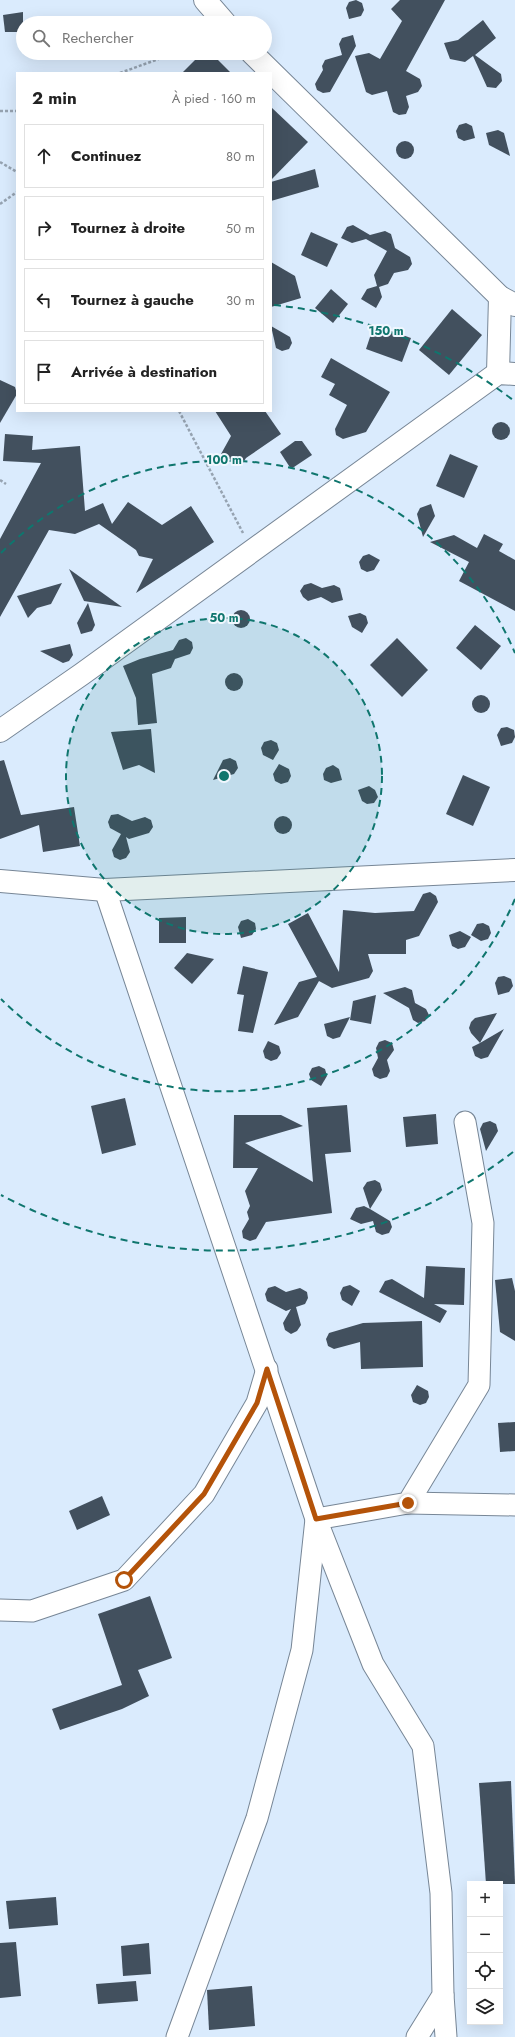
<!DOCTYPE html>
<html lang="fr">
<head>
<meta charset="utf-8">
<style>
	:root { --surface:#fff; --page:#f6f6f6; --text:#222; --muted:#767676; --line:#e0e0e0 }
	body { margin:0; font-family:Jost,sans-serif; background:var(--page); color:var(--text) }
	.controls { position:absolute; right:12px; bottom:12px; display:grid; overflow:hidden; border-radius:0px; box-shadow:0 4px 16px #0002 }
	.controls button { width:36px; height:36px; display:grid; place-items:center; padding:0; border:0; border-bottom:1px solid var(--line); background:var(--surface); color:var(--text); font:20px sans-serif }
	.stop { position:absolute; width:12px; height:12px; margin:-9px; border:3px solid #b45309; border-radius:50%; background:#fff }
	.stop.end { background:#b45309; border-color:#fff; box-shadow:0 1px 4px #0008 }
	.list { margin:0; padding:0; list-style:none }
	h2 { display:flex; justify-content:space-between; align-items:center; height:52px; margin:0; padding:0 16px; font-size:17px }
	h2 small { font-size:13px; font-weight:400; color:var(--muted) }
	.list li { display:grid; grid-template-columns:26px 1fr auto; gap:12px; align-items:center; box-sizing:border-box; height:64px; margin:0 8px 8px; padding:0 8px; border:1px solid var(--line); border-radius:0px }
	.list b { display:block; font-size:15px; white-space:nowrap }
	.list em { font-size:13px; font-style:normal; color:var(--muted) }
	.icon { flex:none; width:22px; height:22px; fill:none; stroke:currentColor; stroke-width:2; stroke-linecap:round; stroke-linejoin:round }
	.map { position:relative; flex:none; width:515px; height:2037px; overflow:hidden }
	.search { position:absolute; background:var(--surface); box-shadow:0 4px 16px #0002; left:16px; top:16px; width:256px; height:44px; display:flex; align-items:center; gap:10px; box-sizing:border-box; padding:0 14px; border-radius:22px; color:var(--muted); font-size:15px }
	.panel { position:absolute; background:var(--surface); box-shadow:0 4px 16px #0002; left:16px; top:72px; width:256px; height:340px; border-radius:0px }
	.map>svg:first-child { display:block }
	.building { fill:#42505e }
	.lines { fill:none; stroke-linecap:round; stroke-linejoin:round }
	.street-casing { stroke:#778696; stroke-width:23 }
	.secondary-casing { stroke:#778696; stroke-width:24 }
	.path { stroke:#96a3b1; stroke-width:2.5; stroke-dasharray:3 2; stroke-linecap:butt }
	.street { stroke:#fff; stroke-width:21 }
	.secondary { stroke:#fff; stroke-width:22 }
	.route { stroke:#b45309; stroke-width:5 }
	.ring { fill:none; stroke:#0f766e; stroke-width:2; stroke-dasharray:7 5 }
	.centre { fill:#0f766e; stroke:#f0f7fe; stroke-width:2 }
	.ring-label { font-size:12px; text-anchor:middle; font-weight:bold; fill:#0f766e; stroke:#f0f7fe; stroke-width:4; stroke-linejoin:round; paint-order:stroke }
</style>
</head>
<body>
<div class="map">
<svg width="515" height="2037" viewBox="0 0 515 2037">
	<rect width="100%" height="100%" fill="#daebfd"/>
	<g class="building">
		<path d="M356,0L362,3L364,10L361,16L349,19L346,8L349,2Z"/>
		<path d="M400,0H445L406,71L420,79L422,86L418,92L406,96L409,107L406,114L399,115L393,112L387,91L372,95L366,92L355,56L369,53L380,59L402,21L391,9Z"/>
		<path d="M23,12V32H5L3,15Z"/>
		<path d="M483,20L496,38L475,55L501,74L502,81L496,88L487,87L473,56L465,62L450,59L444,43L458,40Z"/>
		<path d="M353,35L356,46L330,92L323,93L317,90L315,84L323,70L322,66L325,60L342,55L339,44L342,38Z"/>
		<path d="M202,53H211L231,73H182Z"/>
		<path d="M271,107L308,142L271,180Z"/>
		<path d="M466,123L472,126L475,138L464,141L458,138L456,131L459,125Z"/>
		<path d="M498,130L504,133L510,156L489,145L486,133Z"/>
		<circle cx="405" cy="150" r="9"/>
		<path d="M315,169L319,187L271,201V182Z"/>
		<path d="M353,225L370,235L385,231L391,234L395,248L410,257L412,264L408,270L394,273L388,284L379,287L382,297L376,308L361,299L367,289L377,286L374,275L387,251L366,239L352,243L341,238L347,227Z"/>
		<path d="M311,232L338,244L327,267L301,255Z"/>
		<path d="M271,262L295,276L301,298L271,307Z"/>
		<path d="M331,289L348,304L333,323L315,308Z"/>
		<path d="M452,309L482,335L449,375L419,350Z"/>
		<path d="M374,325L411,338L402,362L366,349Z"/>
		<path d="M271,326L290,337L292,343L289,349L282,351L276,348Z"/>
		<path d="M331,358L390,392L366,432L343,439L336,435L335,429L347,405L329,395L335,384L321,377Z"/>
		<path d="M0,380L15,387L17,394L0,423Z"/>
		<path d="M215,411H265L281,434L246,458L241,466L221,454L231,436Z"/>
		<circle cx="501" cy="431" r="9"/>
		<path d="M5,434L33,436L32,450L80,446L85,511L103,503L112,524L128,502L162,525L191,506L214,542L136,593L153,559L139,556L136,550L99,524L75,534L49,530L0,617V539L41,463L3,461Z"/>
		<path d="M295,441H302L312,455L291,469L280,452Z"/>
		<path d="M450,454L478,466L464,498L436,486Z"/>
		<path d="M431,504L435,516L423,537L417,514L420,508Z"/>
		<path d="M484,534L503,544L499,551L515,560V611L459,581L469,562L430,542L454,535L477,548Z"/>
		<path d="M369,554L380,560L374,570L367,572L361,569L359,562L363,556Z"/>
		<path d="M69,569L122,607L84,601Z"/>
		<path d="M62,583L51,604L37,608L28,618L17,596Z"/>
		<path d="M311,583L322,588L334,585L340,588L343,600L332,603L321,597L308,601L303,597L300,591L304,585Z"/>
		<path d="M88,603L95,625L92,631L81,634L77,623Z"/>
		<circle cx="241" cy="619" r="9"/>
		<path d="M360,613L366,616L368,623L362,633L352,627L348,616Z"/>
		<path d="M475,625L501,646L481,670L456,648Z"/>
		<path d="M186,638L192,642L193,648L190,654L175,659L171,668L152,674L157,723L138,725L136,698L123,666L140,659L173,650L179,640Z"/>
		<path d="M397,638L428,670L402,697L370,665Z"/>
		<path d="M70,644L73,655L69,661L63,663L40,651Z"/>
		<circle cx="234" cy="682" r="9"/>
		<circle cx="481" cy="704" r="9"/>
		<path d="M507,727L514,730L515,737L512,743L501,746L497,735L501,728Z"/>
		<path d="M151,729L155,773L139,765L123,770L111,732Z"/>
		<path d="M271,740L277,743L279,750L273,760L263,755L261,748L264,742Z"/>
		<path d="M230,758L236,761L238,768L234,774L213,780L223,760Z"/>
		<path d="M4,760L21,815L74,807L80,846L43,852L39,825L0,839V761Z"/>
		<path d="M279,764L289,769L291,776L288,782L281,784L275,781L273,774Z"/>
		<path d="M333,765L339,769L342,780L331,783L324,780L323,774L326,768Z"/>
		<path d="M463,775L490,787L473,826L446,814Z"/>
		<path d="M369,786L375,790L378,797L374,803L367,804L362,801L358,790Z"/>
		<path d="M118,814L132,821L145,817L151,820L153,827L149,833L129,839L126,837L130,852L126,858L120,860L114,857L112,850L121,834L110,828L108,822L111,815Z"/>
		<circle cx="283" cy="825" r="9"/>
		<path d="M430,892L436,896L438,902L419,936L406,940V954H368L373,971L369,978L332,988L319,981L298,1017L274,1025L299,982L317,977L288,924L308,913L339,972L343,910L375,913L414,911L423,894Z"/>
		<path d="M186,917V943H159V918Z"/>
		<path d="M248,919L255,923L256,929L252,935L241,938L238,927L241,921Z"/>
		<path d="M483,923L489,926L491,933L488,939L481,941L471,935L477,924Z"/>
		<path d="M460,931L471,937L465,947L458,949L452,946L449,935Z"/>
		<path d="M187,953L214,959L192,984L174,968Z"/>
		<path d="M243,966L268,972L253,1033L238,1031L244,995L237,994Z"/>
		<path d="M504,976L511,979L513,986L509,992L498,995L495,983L498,977Z"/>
		<path d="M405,987L412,990L415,1003L426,1009L429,1015L425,1021L418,1023L413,1020L409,1008L383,993Z"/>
		<path d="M376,995L371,1024L350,1020L353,1001Z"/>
		<path d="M497,1013L480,1043L504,1029L488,1057L481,1059L475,1056L472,1047L480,1043L471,1033L469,1028L471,1022L475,1018Z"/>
		<path d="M350,1017L340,1037L333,1039L327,1036L324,1024Z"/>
		<path d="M385,1040L392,1043L394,1050L387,1060L390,1071L387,1077L380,1079L374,1076L372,1069L378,1058L376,1048L379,1042Z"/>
		<path d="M268,1041L279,1046L281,1053L277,1059L271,1061L265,1058L263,1051Z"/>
		<path d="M319,1066L325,1069L327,1076L321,1086L311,1080L309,1074L312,1068Z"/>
		<path d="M125,1098L136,1145L102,1154L91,1106Z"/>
		<path d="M347,1105L351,1152L325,1154L332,1213L266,1222L256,1239L250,1241L243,1238L242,1231L249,1219L247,1212L250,1206L245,1191L258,1168H233L234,1115H281L303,1126L245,1143L313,1182L307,1108Z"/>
		<path d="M436,1114L438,1144L406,1147L403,1117Z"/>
		<path d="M490,1121L496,1124L498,1131L486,1151L480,1129L483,1123Z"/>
		<path d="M375,1180L380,1183L382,1190L370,1209L390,1221L392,1227L389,1233L382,1235L376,1232L373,1221L361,1224L350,1219L356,1208L364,1206L370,1209L363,1188L367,1182Z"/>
		<path d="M426,1266L465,1268L464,1305L434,1304L447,1311L440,1323L379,1292L385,1281L392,1279L424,1298Z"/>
		<path d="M512,1278L515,1291V1341L500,1332L495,1280Z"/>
		<path d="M350,1285L360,1291L352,1306L342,1300L340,1293L343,1287Z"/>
		<path d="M275,1286L286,1292L300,1288L307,1292L308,1298L305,1304L296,1307L301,1325L297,1331L291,1334L285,1330L283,1323L291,1309L286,1311L267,1301L265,1294L268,1288Z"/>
		<path d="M422,1321L423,1367L361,1369L360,1342L334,1349L328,1346L326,1339L329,1333L363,1323Z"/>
		<path d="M417,1385L428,1391L429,1397L426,1403L420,1405L413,1402L411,1395Z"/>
		<path d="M515,1422V1451L500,1452L498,1423Z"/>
		<path d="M102,1496L110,1515L77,1530L69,1511Z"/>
		<path d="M150,1596L172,1658L138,1670L149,1696L122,1709L60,1730L52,1709L122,1685L98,1614Z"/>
		<path d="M511,1781L515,1884H486L479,1783Z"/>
		<path d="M56,1897L58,1925L9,1929L6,1901Z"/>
		<path d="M16,1942L21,1996L0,1998V1943Z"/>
		<path d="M149,1943L151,1974L123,1976L121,1946Z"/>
		<path d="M136,1981L138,2001L98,2004L96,1984Z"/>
		<path d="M252,1986L255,2026L209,2030L207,1990Z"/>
	</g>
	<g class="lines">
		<g class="street-casing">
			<g id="street">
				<path d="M105,890L316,1519L373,1664L423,1746L441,1893L443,1995L417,2037"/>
				<path d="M408,1503L515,1505"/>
				<path d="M0,1610L32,1611L124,1580L204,1494L257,1403L267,1369"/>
				<path d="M443,1995L446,2037"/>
				<path d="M177,2037L257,1818L302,1650L316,1519L408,1503L479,1385L483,1223L465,1122"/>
			</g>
		</g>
		<g class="secondary-casing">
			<g id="secondary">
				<path d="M205,0L225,23"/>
				<path d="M252,53L500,297L515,305"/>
				<path d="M498,373L500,297"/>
				<path d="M0,731L82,674L498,373L515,374"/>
				<path d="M0,881L105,890L515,870"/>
			</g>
		</g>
		<g class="path">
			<path d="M120,73L175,53"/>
			<path d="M0,111H17"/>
			<path d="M0,162L17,172"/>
			<path d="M0,204L17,192"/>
			<path d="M179,411L243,533"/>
			<path d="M0,480L6,484"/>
		</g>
		<use href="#street" class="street"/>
		<use href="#secondary" class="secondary"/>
	</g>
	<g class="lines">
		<path class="route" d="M124,1580L204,1494L257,1403L267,1369L316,1519L408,1503"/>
	</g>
	<circle cx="224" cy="776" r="158" fill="#0f766e" fill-opacity=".12"/>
	<g class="ring">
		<circle cx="224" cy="776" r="158"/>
		<path d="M515 899A316 316 0 0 1 1 999M1 553A316 316 0 0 1 515 653"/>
		<path d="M513 1152A474 474 0 0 1 1 1195M274 305A474 474 0 0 1 513 400"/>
	</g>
	<circle cx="224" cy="776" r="6" class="centre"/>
	<g class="ring-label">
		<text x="386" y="335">150 m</text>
		<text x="224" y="464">100 m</text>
		<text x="224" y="622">50 m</text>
	</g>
</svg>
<div class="controls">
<button>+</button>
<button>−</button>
<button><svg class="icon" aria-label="locate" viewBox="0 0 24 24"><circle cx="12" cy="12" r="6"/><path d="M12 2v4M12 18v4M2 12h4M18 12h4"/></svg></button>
<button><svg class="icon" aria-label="layers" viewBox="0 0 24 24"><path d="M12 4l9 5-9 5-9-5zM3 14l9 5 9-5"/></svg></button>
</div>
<div class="stop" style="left:124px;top:1580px"></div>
<div class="stop end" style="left:408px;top:1503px"></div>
<div class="search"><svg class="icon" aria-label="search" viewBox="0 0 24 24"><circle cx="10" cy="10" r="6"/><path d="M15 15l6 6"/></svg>Rechercher</div>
<section class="panel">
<h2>2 min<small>À pied · 160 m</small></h2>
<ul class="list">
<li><svg class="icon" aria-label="ahead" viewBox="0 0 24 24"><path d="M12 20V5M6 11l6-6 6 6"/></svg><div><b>Continuez</b></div><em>80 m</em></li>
<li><svg class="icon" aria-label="right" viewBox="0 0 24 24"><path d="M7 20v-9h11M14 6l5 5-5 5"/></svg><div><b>Tournez à droite</b></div><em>50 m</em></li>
<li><svg class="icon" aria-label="left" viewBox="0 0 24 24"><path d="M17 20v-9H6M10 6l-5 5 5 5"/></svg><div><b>Tournez à gauche</b></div><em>30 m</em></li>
<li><svg class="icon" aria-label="arrive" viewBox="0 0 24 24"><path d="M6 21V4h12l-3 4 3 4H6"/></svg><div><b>Arrivée à destination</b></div></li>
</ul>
</section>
</div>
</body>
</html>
